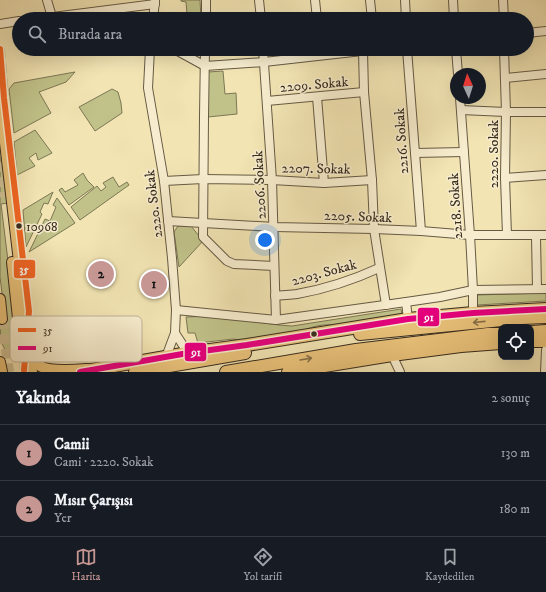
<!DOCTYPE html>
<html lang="tr">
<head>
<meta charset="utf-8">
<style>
	:root { --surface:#171b24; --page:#20242c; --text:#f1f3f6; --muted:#9ea1a6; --line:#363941; --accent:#c59692 }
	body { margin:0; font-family:"IM FELL DW Pica",serif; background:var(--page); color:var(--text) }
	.controls { position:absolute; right:12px; bottom:12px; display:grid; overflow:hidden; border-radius:8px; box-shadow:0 4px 16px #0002 }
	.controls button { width:36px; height:36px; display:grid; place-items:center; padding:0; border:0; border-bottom:1px solid var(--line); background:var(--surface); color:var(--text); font:20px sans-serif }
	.compass { position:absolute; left:450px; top:68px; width:36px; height:36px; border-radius:50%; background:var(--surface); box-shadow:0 4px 16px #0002; rotate:356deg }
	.you { position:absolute; left:265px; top:240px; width:14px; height:14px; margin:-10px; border:3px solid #fff; border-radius:50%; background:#1a73e8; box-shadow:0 0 0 6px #1a73e833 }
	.badge { display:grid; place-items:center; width:26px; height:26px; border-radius:50%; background:var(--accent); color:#111; font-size:13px; font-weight:700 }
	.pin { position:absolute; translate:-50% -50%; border:2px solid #fff; box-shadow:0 1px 4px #0006 }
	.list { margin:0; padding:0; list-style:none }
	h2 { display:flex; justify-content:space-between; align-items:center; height:52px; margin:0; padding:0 16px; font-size:17px }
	h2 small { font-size:13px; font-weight:400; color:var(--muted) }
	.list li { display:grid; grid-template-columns:26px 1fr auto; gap:12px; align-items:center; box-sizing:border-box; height:56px; padding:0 16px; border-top:1px solid var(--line) }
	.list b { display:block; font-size:15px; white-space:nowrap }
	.list p { margin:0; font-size:13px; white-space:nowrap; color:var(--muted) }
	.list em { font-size:13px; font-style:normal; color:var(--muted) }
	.icon { flex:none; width:22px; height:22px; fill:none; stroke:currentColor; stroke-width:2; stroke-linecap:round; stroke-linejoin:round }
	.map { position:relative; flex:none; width:546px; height:372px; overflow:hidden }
	.search { position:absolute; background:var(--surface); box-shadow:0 4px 16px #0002; left:12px; right:12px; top:12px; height:44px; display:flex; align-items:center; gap:10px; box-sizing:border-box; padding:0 14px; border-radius:22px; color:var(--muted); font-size:15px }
	.sheet { height:164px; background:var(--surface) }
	nav { display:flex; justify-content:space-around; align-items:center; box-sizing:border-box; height:56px; border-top:1px solid var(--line); background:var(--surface); font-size:11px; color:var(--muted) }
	nav a { display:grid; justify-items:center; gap:2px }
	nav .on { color:var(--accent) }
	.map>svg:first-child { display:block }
	.green { fill:#c0c289; stroke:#7c7754 }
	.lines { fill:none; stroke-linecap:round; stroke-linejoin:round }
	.major-tunnel { stroke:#cdbf95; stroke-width:10; stroke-dasharray:10 5; stroke-linecap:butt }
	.minor-casing { stroke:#665a44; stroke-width:10 }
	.major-casing { stroke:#382c1f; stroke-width:12 }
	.highway-casing { stroke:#382c1f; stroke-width:14 }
	.minor { stroke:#f7edce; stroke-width:8 }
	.major { stroke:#e9c27a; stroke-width:10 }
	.highway { stroke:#e9c27a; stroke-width:12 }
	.bus-1-casing { stroke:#f7edce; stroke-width:9 }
	.bus-2-casing { stroke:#f7edce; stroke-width:9 }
	.bus-1 { stroke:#f26522; stroke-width:6 }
	.bus-2 { stroke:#e5007d; stroke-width:6 }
	.oneway { stroke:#887048 }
	.bus-dot { fill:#382c1f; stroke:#f7edce; stroke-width:1.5 }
	.labels { text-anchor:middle; stroke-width:3; stroke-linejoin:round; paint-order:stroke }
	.bus-label { font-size:13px; fill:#382c1f; stroke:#f7edce; text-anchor:start }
	.street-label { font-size:14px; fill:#382c1f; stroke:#f7edce }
	.key { fill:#f7edce; stroke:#beb39a; stroke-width:1 }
	.key-label { font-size:11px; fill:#382c1f }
	.line-badge { stroke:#f7edce; stroke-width:1.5 }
	.badge-label { font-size:11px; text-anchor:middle; font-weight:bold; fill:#fff }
</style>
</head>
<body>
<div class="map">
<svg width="546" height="372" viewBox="0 0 546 372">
	<rect width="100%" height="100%" fill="#f2e4b3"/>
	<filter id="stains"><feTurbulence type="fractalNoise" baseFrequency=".005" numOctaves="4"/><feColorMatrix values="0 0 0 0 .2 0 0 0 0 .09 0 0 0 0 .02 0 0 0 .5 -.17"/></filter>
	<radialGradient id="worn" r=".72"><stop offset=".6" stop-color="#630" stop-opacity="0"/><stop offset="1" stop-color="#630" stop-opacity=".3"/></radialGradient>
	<g class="green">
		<path d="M181,0H200L201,19H190L189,14H187L186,2L181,1Z"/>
		<path d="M223,71L225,94L236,93L237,114L208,117V72Z"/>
		<path d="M75,72L66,82L39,92L51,113L14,133L9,89L14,83Z"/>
		<path d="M112,89L118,92L121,103L122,113L95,131L79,107Z"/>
		<path d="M0,129L8,203L1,204L15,318L22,317C23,323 27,343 24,348C21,351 16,352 12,353C0,354 0,330 0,319L5,318L0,277Z"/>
		<path d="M35,130L52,153L38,160L36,153L29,158L35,166L17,175L14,142Z"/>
		<path d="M83,173L87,180L94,187L69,205L59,190L62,188L65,192L78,185L74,180Z"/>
		<path d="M113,177L119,187L127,182L129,185L80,220L71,207L97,186L101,191L106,187L103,183Z"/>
		<path d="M53,192L48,204L44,203L40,212L42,214L26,247L23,210Z"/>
		<path d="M57,198L75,223L29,252L45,219L50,221L56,207L53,205Z"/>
		<path d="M178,226H191L203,241L179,267L174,232Z"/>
		<path d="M546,293V301L477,305V295Z"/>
		<path d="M401,309L402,315L334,325C324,324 314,326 304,330L244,341L233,339L198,343L195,333H188L186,317L211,316L279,325L292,326Z"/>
	</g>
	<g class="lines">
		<g class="major-tunnel">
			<path d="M0,49L4,95"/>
			<path d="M0,147L5,197"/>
			<path d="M18,318L22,352"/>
			<path d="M2,319L9,372"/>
			<path d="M24,370L26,344"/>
		</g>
		<g class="minor-casing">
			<g id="minor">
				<path d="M47,0L52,17"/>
				<path d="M259,0L261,19"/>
				<path d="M315,0L317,19"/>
				<path d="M370,0L372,19"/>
				<path d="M405,0L406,19"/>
				<path d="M453,0L454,19"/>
				<path d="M503,0L504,19"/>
				<path d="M37,19L155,4"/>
				<path d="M153,19L155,1"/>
				<path d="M206,19V0"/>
				<path d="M0,24L19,21"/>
				<path d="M527,33L546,31"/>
				<path d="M150,49L148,88L164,181L172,258L176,310L175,333L188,353"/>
				<path d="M174,49L205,66L264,62L380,49"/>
				<path d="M205,49L204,116L203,237L227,261L234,264L274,266"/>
				<path d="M263,49L272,180L276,320"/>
				<path d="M407,49L421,231"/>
				<path d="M456,49L458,74"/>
				<path d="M504,49L506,112L505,178L507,235"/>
				<path d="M363,51L364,92L372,180L374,229L386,305"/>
				<path d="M505,78L546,74"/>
				<path d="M317,97L324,183"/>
				<path d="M460,98L470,235L473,290V313"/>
				<path d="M267,101L364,92"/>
				<path d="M461,110L506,112H546"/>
				<path d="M415,153L464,152"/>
				<path d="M505,178L546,175"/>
				<path d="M164,181L203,179L272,180L324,183L372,180"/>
				<path d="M168,221L274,227L374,229L421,231L470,235H546"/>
				<path d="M536,236L537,289"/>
				<path d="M275,296C282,295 290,295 297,294C325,289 353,280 379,268"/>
				<path d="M406,302L408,319"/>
				<path d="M176,310L276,320L406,302L440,297L473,290L546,289"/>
				<path d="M392,355L400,372"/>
				<path d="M166,357L175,333"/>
				<path d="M545,372L546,350"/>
			</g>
		</g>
		<g class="major-casing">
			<g id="major">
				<path d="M0,87L5,143L32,372"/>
				<path d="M12,262L18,318"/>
				<path d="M0,299L2,319"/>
				<path d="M33,352C35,357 36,362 40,366C50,372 74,370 87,369"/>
				<path d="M0,362L2,372"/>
			</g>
		</g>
		<g class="highway-casing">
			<g id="highway">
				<path d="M531,332L546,331"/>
				<path d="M360,334L522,318L546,317"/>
				<path d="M531,341H546"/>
				<path d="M80,372L188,353L247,345L408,319L473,313L546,309"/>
				<path d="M135,372L245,353"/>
				<path d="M226,372L356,350L488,334H501"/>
				<path d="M288,372L392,355L461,346L501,343"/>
			</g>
		</g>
		<use href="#minor" class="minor"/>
		<use href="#major" class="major"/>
		<use href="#highway" class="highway"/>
		<g class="bus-1-casing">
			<path id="bus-1" d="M0,49L4,98L29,311L24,370"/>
		</g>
		<g class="bus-2-casing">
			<path id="bus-2" d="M80,372L188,353L247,345L408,319L473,313L546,309"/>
		</g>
		<use href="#bus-1" class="bus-1"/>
		<use href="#bus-2" class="bus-2"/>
	</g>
	<defs><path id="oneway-shaft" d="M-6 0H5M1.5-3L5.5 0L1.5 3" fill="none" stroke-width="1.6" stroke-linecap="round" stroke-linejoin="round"/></defs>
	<g class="oneway">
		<use href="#oneway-shaft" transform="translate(479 322) rotate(174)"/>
		<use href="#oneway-shaft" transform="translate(306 359) rotate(-10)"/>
	</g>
	<g class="bus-dot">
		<circle cx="19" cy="226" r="3.5"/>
		<circle cx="314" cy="334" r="3.5"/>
	</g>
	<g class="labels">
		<g class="bus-label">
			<text x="26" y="231">10968</text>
		</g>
		<g class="street-label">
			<text transform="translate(314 84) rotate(-5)" y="5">2209. Sokak</text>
			<text transform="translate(401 141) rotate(-94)" y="5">2216. Sokak</text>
			<text transform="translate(493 154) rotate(-90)" y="5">2220. Sokak</text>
			<text transform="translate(316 168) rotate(1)" y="5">2207. Sokak</text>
			<text transform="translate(259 185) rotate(-93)" y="5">2206. Sokak</text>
			<text transform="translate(153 204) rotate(-97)" y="5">2220. Sokak</text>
			<text transform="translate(455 206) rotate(-94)" y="5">2218. Sokak</text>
			<text transform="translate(358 216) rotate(2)" y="5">2205. Sokak</text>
			<text transform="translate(324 272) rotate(-15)" y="5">2203. Sokak</text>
		</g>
	</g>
	<rect x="10" y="316" width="132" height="46" rx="6" class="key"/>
	<rect x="18" y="328" width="18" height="4" fill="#f26522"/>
	<rect x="18" y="346" width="18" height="4" fill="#e5007d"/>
	<g class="key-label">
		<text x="43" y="334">35</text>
		<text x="43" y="352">91</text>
	</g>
	<g class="line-badge">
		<rect x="13" y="259" width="23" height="20" rx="4" fill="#f26522"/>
		<rect x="417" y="307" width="23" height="20" rx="4" fill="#e5007d"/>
		<rect x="184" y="342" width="23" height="20" rx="4" fill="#e5007d"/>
	</g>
	<g class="badge-label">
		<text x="24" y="273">35</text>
		<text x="429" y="321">91</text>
		<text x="196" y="356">91</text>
	</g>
	<rect width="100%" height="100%" filter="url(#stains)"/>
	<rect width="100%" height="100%" fill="url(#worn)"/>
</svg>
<div class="controls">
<button><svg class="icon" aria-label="locate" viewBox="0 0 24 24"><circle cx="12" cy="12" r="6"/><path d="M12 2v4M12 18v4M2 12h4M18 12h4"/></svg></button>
</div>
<svg class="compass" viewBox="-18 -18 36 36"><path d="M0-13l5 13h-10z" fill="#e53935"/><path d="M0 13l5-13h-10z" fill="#9ea1a6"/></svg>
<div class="you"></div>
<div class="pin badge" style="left:154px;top:284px">1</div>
<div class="pin badge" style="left:101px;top:274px">2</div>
<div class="search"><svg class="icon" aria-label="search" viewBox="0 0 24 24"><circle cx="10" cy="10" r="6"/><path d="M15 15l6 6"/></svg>Burada ara</div>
</div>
<section class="sheet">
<h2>Yakında<small>2 sonuç</small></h2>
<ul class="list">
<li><span class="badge">1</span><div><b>Camii</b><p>Cami · 2220. Sokak</p></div><em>130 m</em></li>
<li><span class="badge">2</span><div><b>Mısır Çarışısı</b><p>Yer</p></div><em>180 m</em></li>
</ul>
</section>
<nav>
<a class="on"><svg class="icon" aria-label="map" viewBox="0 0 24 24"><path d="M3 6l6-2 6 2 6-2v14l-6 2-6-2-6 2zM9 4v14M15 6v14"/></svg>Harita</a>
<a><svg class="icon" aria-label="directions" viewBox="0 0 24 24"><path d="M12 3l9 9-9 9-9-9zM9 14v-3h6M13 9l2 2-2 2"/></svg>Yol tarifi</a>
<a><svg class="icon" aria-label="saved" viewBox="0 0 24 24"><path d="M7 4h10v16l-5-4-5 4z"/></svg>Kaydedilen</a>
</nav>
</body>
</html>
